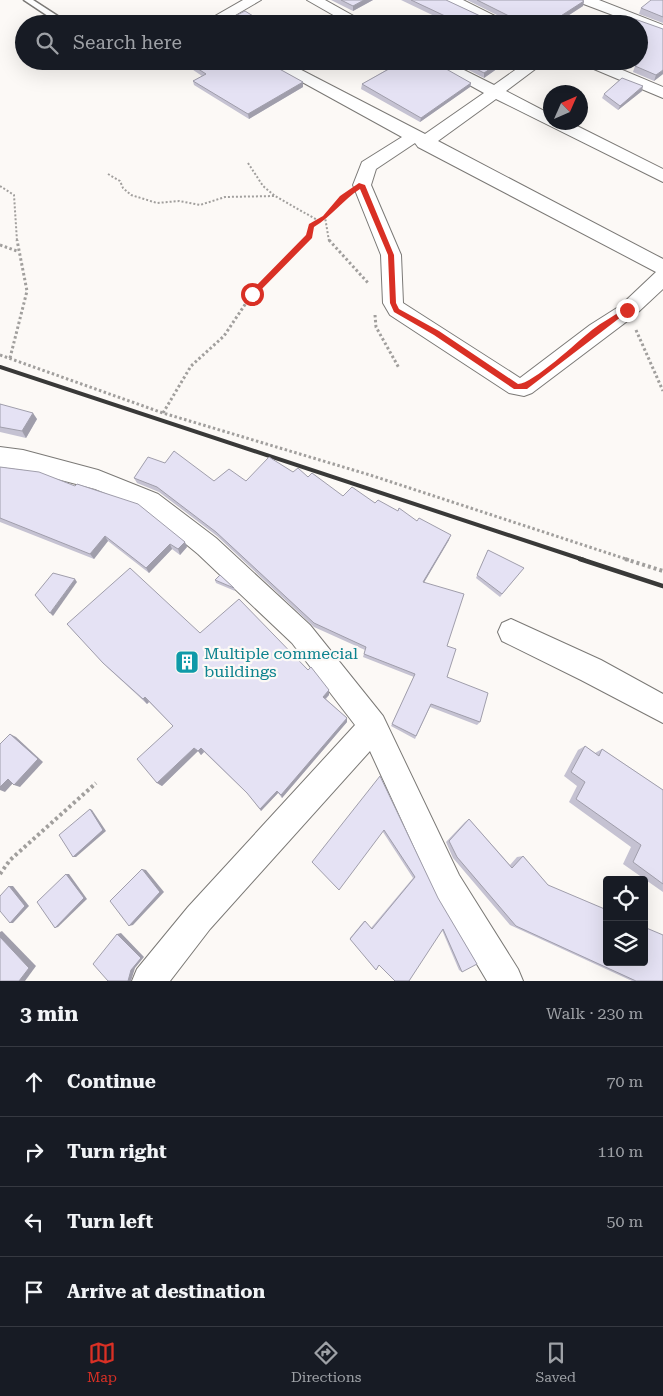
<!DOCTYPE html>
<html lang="en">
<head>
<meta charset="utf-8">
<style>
	:root { --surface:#171b24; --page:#20242c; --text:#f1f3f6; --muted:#9ea1a6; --line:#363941; --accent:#d93025 }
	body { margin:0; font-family:"Roboto Serif",serif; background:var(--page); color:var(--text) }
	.controls { position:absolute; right:15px; bottom:15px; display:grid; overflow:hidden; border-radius:5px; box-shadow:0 5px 20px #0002 }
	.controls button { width:45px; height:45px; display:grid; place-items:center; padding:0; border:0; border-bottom:1px solid var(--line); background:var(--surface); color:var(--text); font:25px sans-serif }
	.compass { position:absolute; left:543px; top:85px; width:45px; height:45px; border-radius:50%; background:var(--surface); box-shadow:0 5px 20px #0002; rotate:45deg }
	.stop { position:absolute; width:15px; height:15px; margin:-11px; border:4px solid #d93025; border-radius:50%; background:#fff }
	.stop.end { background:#d93025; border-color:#fff; box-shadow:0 1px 5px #0008 }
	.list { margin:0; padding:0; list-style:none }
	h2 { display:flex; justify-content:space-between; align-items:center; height:65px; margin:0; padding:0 20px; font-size:21px }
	h2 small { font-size:16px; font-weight:400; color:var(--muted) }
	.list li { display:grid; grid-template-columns:32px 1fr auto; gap:15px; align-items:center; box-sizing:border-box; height:70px; padding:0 20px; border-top:1px solid var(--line) }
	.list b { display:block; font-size:19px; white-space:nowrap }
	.list em { font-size:16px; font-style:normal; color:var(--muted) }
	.icon { flex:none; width:28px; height:28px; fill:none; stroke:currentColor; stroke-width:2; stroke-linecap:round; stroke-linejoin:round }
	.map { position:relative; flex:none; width:663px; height:981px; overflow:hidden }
	.search { position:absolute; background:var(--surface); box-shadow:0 5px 20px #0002; left:15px; right:15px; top:15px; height:55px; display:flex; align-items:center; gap:12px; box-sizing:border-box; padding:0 18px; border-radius:28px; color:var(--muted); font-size:19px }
	.sheet { height:345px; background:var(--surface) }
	nav { display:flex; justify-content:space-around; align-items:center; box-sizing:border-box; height:70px; border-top:1px solid var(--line); background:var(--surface); font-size:14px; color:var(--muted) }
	nav a { display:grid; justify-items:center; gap:2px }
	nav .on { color:var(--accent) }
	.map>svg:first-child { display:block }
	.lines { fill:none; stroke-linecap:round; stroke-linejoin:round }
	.service-casing { stroke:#7b7976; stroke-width:3 }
	.minor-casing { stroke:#7b7976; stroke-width:2 }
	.path-far2 { stroke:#a19f9d; stroke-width:2; stroke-dasharray:2 2; stroke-linecap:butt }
	.path-far1 { stroke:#a19f9d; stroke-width:3; stroke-dasharray:2.5 2.5; stroke-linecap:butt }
	.path { stroke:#a19f9d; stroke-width:4; stroke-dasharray:3 3; stroke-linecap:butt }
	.service { fill:#fff; fill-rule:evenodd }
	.minor { fill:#fff; fill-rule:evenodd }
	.rail-far1 { stroke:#393938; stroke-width:4 }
	.rail { stroke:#393938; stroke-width:4.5 }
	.wall { fill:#c5c2d2 }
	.shaded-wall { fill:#a09eab }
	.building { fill:#e5e2f4; stroke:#a09eab }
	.route { fill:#d93025 }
	.labels { text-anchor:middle; stroke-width:4.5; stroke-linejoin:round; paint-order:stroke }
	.culture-label { font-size:16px; fill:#0d838f; stroke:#fcf9f6; text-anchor:start }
</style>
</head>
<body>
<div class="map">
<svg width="663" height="981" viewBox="0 0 663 981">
	<rect width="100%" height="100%" fill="#fcf9f6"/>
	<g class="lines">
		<g class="service-casing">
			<path id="service" d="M24,0H33L70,24H60Z"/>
		</g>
		<g class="minor-casing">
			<g id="minor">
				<path d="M243,0H261L220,24H201Z"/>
				<path d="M307,0H325L368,24H349Z"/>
				<path d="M444,0H463L511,24H491L446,3Z"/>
				<path d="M579,0H599L663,25V34L581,3Z"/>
				<path d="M126,61H146L132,69L127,67L124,64Z"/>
				<path d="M264,61H284L425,134L484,93L426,61H446L494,85L528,61H546L506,91L550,114V122H569L663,169V182L496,99L438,141L663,259V289L634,316L532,393L524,396L509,393L390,315L383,303L381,255L353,185L362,162L402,137ZM415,143L418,147L656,272L620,306L590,325L520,378L403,303L401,255L371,185L376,169Z"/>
				<path d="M579,61H601L663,87V98L582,64Z"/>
				<path d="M0,447L23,450L98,470L158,494L216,538L310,625L383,716L459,875L518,969L523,981H487L437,897L370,751L210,929L170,981H132L137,969L188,907L355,725L292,643L198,554L142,508L95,489L23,470L0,467Z"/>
				<path d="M511,619L601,660L663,694V723L581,680L502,641L498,632L502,623Z"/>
			</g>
		</g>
		<g class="path-far2">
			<path d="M248,163L263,186L275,196L319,221"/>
			<path d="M108,174L120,181L123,188L131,195L157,203L179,201L200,205L225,197L275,196"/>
			<path d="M0,186L14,195L17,241"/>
			<path d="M305,241L310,236L311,226L325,217"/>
			<path d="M329,241L325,217L344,196"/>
		</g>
		<g class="path-far1">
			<path d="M329,240L369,284"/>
			<path d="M0,245L17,251"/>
			<path d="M375,315L376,327L399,368"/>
			<path d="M636,330L663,391"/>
			<path d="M0,355L163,413L370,475L629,560"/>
			<path d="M10,358L27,291L17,240"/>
			<path d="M163,413L191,366L224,336L252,294L306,240"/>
		</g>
		<g class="path">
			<path d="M625,559L663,571"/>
			<path d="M0,874L10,860L96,783"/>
		</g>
		<use href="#service" class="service"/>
		<use href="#minor" class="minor"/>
		<path class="rail-far1" d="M0,367L584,560"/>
		<path class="rail" d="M580,559L663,586"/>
	</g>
	<g class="wall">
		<path d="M331,0H373L353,11Z"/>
		<path d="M401,0H446L491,21H509L467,0H582L584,1L583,6L557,23L559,24H451Z"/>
		<path d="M663,0V23L639,14L641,8Z"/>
		<path d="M180,61H265L303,87L249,119L194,85L193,81L202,76Z"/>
		<path d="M451,61H508L484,78Z"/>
		<path d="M632,61H639L663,74L654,81L633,72L635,66Z"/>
		<path d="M393,63L471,83L470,87L420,122L361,89L362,84L393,66Z"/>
		<path d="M642,91L618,110L602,98L604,94Z"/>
		<path d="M0,404L37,419L26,438L0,432Z"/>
		<path d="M0,467L187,547L180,555L172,549L149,573L108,541L94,559L0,522Z"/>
		<path d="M293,472L308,477L343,496L375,503L398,511L417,521L449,540L424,582L447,646V677L480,722L477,725L430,707L415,739L391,726L414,677L363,657L365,650L314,627L217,536L159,492L137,483L134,478L214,481H246Z"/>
		<path d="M488,550L522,570L500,597L476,578Z"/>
		<path d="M215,580L234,588L235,591L216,583Z"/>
		<path d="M67,624L200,633L308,670L329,690V695L326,699L347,718V722L282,798L278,793L261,811L249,795L204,752L201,755L198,751L162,786L157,783L173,726L149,702L147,704L108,668Z"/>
		<path d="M585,746L595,753L602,749L663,790V892L623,864L631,847L569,802L577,786L564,776L578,750Z"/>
		<path d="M380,776L462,972L459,970L442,930L379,965L376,970L350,938L364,921L371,928L413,878L383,832Z"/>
		<path d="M469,819L510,865L517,857L523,856L548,885L663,981H632L510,925L453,858L446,842L465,822Z"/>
	</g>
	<g class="shaded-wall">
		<path d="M364,0H373L353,11V6Z"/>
		<path d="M584,1L583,6L555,24L553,21Z"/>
		<path d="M502,61H508L484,78V73Z"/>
		<path d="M663,70V74L654,81L656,75Z"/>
		<path d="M303,82V87L249,119L248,114Z"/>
		<path d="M471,83L470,87L420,122L421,118Z"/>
		<path d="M643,86L642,91L618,110L620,106Z"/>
		<path d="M33,413L37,419L26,438L22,431Z"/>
		<path d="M451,535L449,540L422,586L423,582Z"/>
		<path d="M105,536L108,541L94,559L90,554Z"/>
		<path d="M185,542L187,547L180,555L178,549Z"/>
		<path d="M170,544L172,549L149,573L146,568Z"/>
		<path d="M75,579L77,582L53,616L50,613Z"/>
		<path d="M329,690V695L323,701V697Z"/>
		<path d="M145,697L149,702L147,704L143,699Z"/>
		<path d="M347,718V722L282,798L281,795Z"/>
		<path d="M10,734L16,737L43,762L20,787L14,785Z"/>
		<path d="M194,748L198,751L162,786L157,783Z"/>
		<path d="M201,748L204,752L201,755L198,751Z"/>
		<path d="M8,779L14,782L5,792L0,790V787Z"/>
		<path d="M277,791L278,793L261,811L260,809Z"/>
		<path d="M90,809L92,810L106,831L76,857H73Z"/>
		<path d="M142,869L146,870L164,892L133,925L129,926Z"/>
		<path d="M66,874H69L87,899L58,927L55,928Z"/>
		<path d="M9,886H13L29,906L13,923H10Z"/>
		<path d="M2,931L36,966L25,981H19L0,937V932Z"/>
		<path d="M121,933L144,957L135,968L131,981H128L117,934Z"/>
	</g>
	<g class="building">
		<path d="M341,0H364L353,6Z"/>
		<path d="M411,0H446L491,21H513V18L477,0H582L584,1L553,21L559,24H459L460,23Z"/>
		<path d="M651,0H663V17L641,8Z"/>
		<path d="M245,11L266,24H219Z"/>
		<path d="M629,17L663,29V70L656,75L635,66L639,63L638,61H639V24H620Z"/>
		<path d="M186,61H265L303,82L248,114L193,81L206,74Z"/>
		<path d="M397,61H432L471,83L421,118L362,84L396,65L393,63Z"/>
		<path d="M461,61H502L484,73Z"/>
		<path d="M622,78L643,86L620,106L604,94Z"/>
		<path d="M0,404L33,413L22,431L0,427Z"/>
		<path d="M174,451L214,481L229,469L246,481L269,457L293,472L298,468L308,477L312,473L343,496L352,487L375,503L378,500L398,511L399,508L417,521L419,518L451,535L423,582L464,594L447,646L456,649L447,677L488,693L480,722L431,704L416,736L392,724L415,674L364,654L366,647L314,623L216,532L157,487L134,478L148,457L165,463Z"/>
		<path d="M0,467L39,472L75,486L77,484L138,504L185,542L178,549L170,544L146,568L105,536L90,554L0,518Z"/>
		<path d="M488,550L524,568L502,594L477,575Z"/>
		<path d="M130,568L200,633L239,599L308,670L311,667L329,690L323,697L347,718L281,795L277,791L260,809L247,793L201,748L198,751L194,748L157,783L137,759L173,726L145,697L143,699L103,663L67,624Z"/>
		<path d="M53,573L75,579L50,613L35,595Z"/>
		<path d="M220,575L234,588L215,580Z"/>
		<path d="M10,734L38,759L14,785L8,779L0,787V744Z"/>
		<path d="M585,746L599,756L602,749L663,790V884L633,862L641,845L576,799L585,782L571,772Z"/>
		<path d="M380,776L438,898L477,964L462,972L443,929L409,981H395L379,965L376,970L350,939L365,921L372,929L415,877L384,830L339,890L312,862Z"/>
		<path d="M90,809L103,830L73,857L59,835Z"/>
		<path d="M469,819L512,868L523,856L548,885L607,910V962H644V927L663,935V981H636L516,926L457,857L449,841Z"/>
		<path d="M142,869L160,892L129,926L110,901Z"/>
		<path d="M66,874L84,898L55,928L37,902Z"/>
		<path d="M9,886L25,906L10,923L0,911V896Z"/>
		<path d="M117,934L141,958L131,970L128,981H108L93,964Z"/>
		<path d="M0,937L29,968L19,981H0Z"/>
	</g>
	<path class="route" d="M359,183L365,185L394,255L396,303L399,309L439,331L518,384C533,384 578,341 592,330C602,322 614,316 624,309L630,310L527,389H514L434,335L394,312L390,303L388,255L360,189C343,200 332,216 314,227L312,238L255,296H250V292L306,235L309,224L323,216L340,196Z"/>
	<defs>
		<g id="building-square" transform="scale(1.25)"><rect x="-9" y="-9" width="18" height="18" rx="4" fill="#0f9aa8" stroke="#fcf9f6"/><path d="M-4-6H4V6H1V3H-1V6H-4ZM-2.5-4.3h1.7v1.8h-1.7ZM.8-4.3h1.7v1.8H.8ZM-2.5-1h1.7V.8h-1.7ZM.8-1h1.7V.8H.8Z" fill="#fff"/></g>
	</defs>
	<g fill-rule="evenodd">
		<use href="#building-square" x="187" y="662"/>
	</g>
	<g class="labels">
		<g class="culture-label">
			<text x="204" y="659">Multiple commecial<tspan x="204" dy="18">buildings</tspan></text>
		</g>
	</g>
</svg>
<div class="controls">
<button><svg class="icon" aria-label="locate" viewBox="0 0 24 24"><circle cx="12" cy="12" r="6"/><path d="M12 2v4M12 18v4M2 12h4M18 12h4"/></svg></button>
<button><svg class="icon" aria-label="layers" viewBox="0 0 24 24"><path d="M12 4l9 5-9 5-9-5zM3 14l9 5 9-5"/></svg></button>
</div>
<svg class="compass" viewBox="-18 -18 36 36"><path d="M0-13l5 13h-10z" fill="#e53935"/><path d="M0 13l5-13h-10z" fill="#9ea1a6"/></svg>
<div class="stop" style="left:252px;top:294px"></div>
<div class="stop end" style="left:627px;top:310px"></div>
<div class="search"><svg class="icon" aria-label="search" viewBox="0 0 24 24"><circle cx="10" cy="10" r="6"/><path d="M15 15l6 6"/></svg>Search here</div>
</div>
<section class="sheet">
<h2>3 min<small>Walk · 230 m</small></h2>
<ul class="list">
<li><svg class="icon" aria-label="ahead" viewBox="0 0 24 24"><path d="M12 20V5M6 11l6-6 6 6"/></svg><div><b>Continue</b></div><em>70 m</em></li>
<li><svg class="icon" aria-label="right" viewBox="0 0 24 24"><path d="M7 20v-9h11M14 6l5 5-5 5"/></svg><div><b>Turn right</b></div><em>110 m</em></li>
<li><svg class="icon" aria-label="left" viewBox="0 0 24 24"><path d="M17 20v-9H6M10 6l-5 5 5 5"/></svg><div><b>Turn left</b></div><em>50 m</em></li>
<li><svg class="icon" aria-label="arrive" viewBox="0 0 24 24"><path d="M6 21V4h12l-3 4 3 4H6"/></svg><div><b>Arrive at destination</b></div></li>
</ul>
</section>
<nav>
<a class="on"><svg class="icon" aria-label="map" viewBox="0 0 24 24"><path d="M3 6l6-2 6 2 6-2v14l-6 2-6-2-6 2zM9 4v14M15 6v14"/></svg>Map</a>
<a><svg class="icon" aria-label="directions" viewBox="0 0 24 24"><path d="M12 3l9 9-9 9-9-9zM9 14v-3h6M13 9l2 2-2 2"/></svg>Directions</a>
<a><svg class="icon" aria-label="saved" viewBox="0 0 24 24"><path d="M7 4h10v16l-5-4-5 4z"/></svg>Saved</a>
</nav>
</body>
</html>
